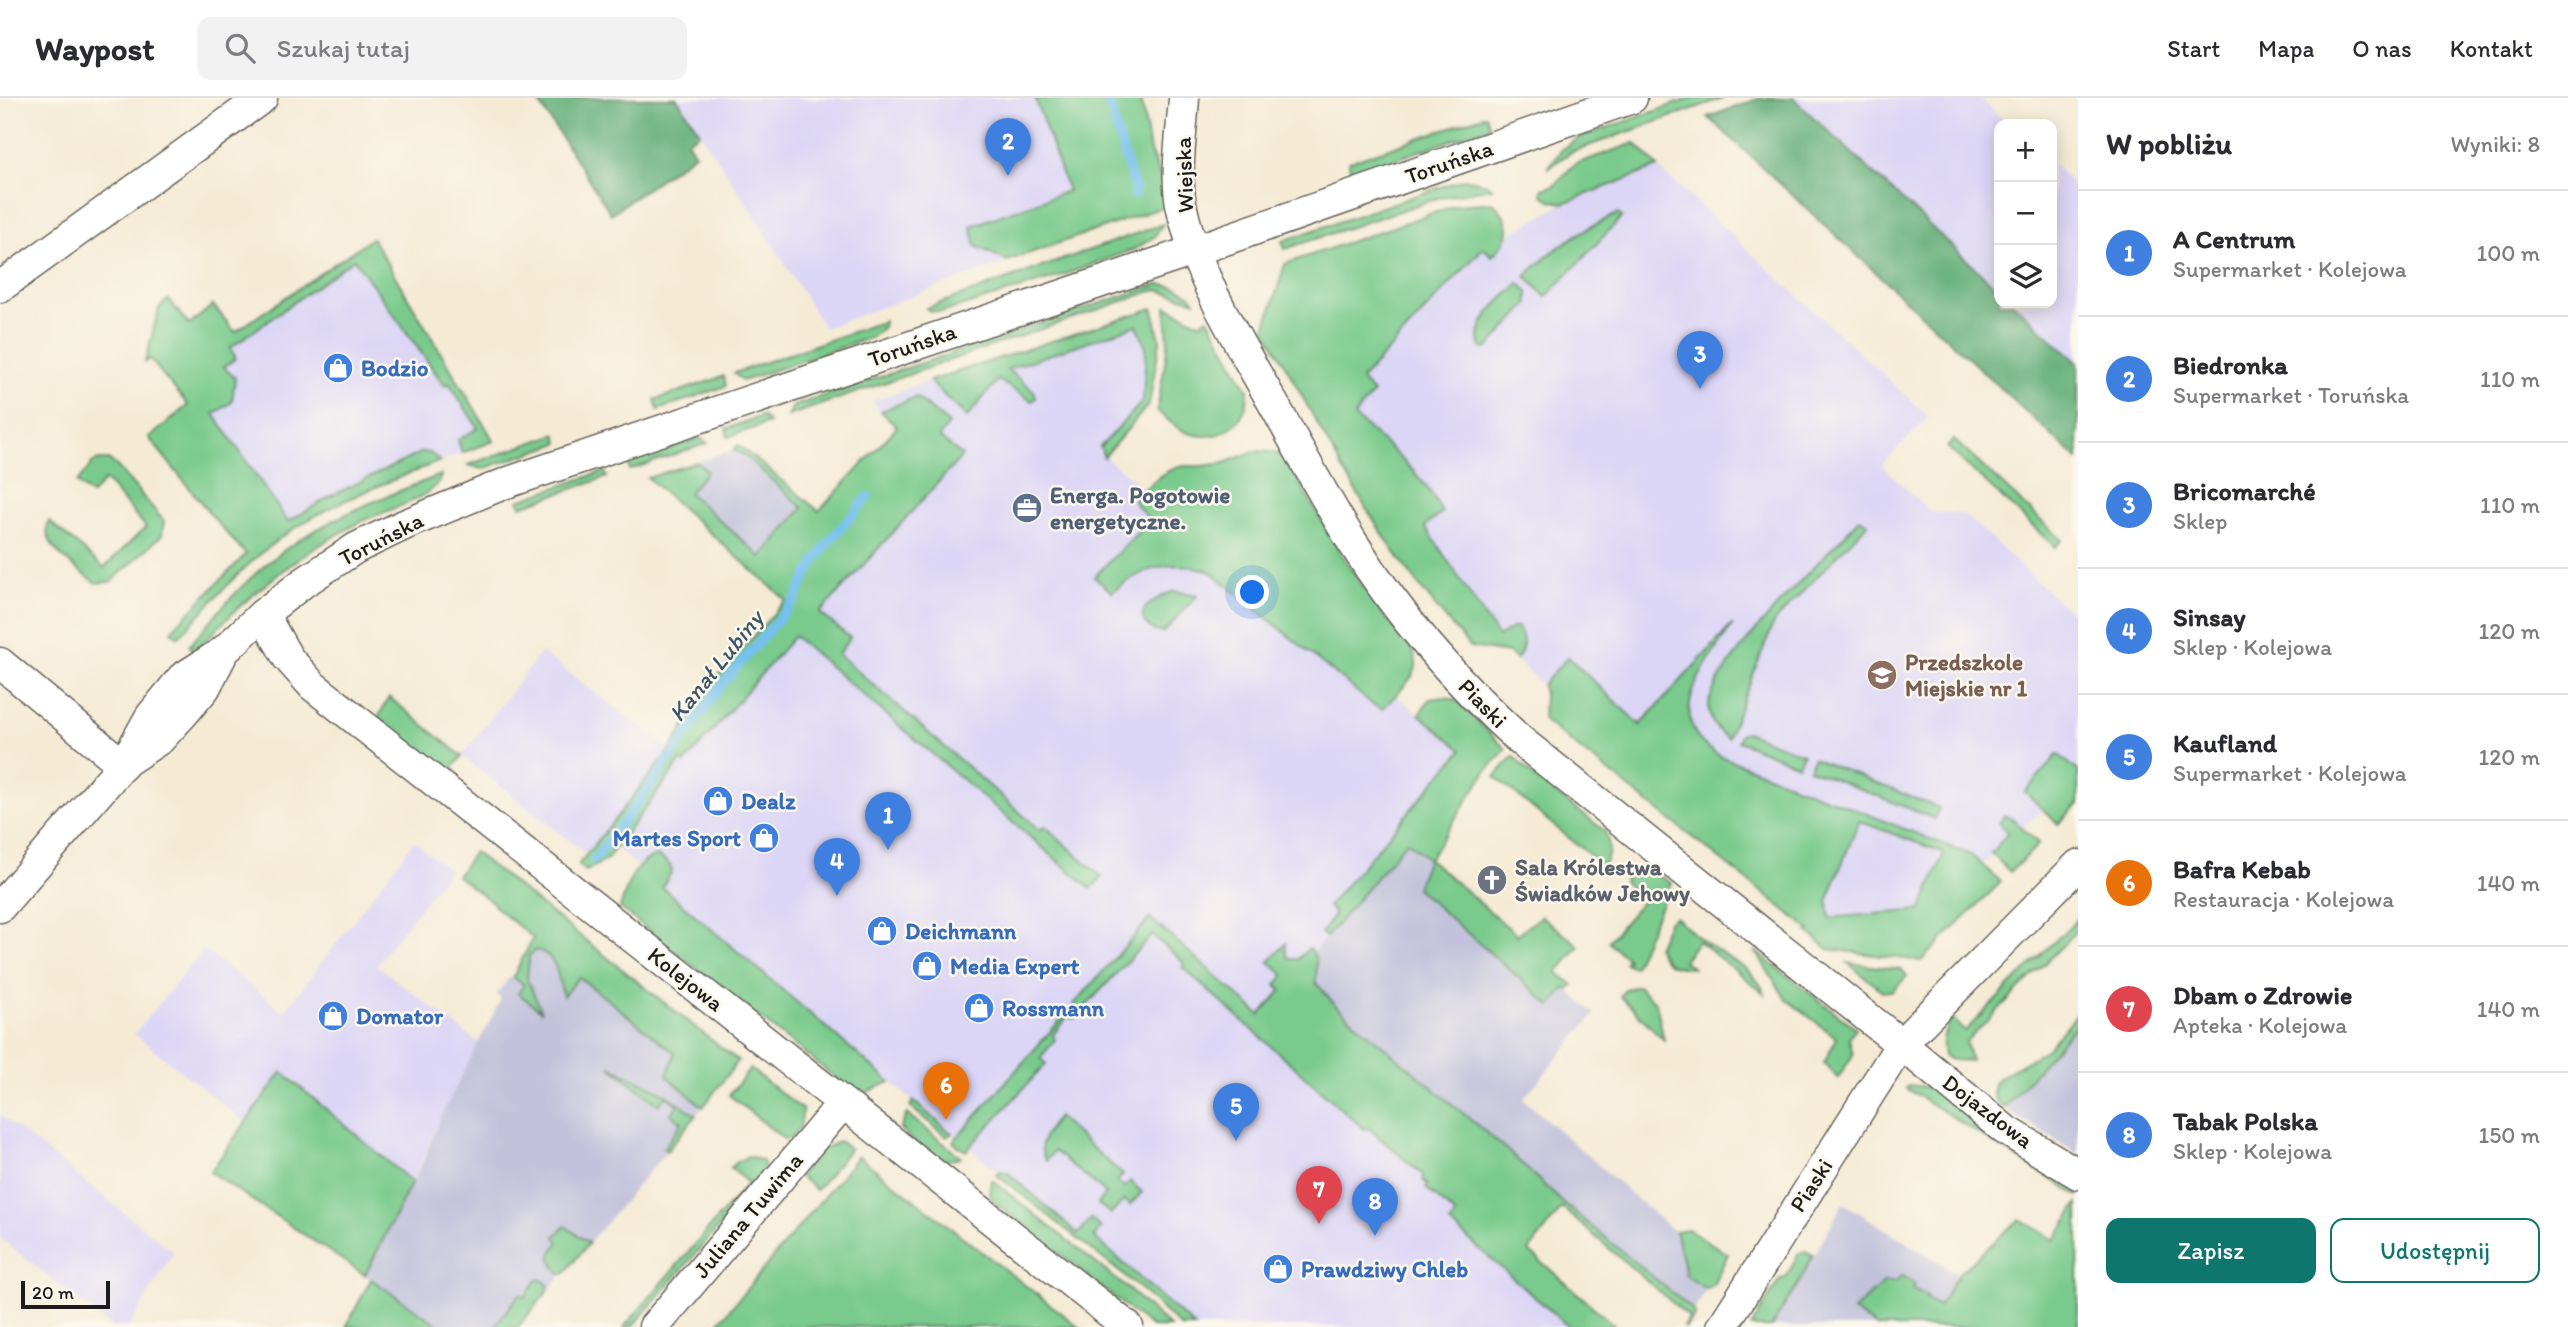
<!DOCTYPE html>
<html lang="pl">
<head>
<meta charset="utf-8">
<style>
	:root { --surface:#fff; --page:#f2f2f3; --text:#2b2b33; --muted:#7c7c81; --line:#e1e1e2; --accent:#0f766e }
	body { margin:0; font-family:Itim,sans-serif; background:var(--page); color:var(--text) }
	.controls { position:absolute; right:21px; top:21px; display:grid; overflow:hidden; border-radius:14px; box-shadow:0 4px 18px #0003 }
	.controls button { width:63px; height:63px; display:grid; place-items:center; padding:0; border:0; border-bottom:2px solid var(--line); background:var(--surface); color:var(--text); font:35px sans-serif }
	.scale { position:absolute; left:21px; bottom:18px; width:89px; box-sizing:border-box; padding-left:7px; border:4px solid #1c1c1c; border-top:0; font-size:19px; line-height:24px; white-space:nowrap; color:#1c1c1c; -webkit-text-stroke:5px #fbf7ec; paint-order:stroke }
	.you { position:absolute; left:1253px; top:495px; width:24px; height:24px; margin:-18px; border:5px solid #fff; border-radius:50%; background:#1a73e8; box-shadow:0 0 0 10px #1a73e833 }
	.badge { display:grid; place-items:center; width:46px; height:46px; border-radius:50%; background:var(--accent); color:#fff; font-size:23px; font-weight:700 }
	.pin { position:absolute; translate:-50% -58px; filter:drop-shadow(0 2px 4px #0008) }
	.pin::after { content:''; position:absolute; top:37px; width:24px; height:21px; background:inherit; clip-path:polygon(0 0,100% 0,50% 100%) }
	.list { margin:0; padding:0; list-style:none }
	h2 { display:flex; justify-content:space-between; align-items:center; height:91px; margin:0; padding:0 28px; font-size:30px }
	h2 small { font-size:23px; font-weight:400; color:var(--muted) }
	.list li { display:grid; grid-template-columns:46px 1fr auto; gap:21px; align-items:center; box-sizing:border-box; height:126px; padding:0 28px; border-top:2px solid var(--line) }
	.list b { display:block; font-size:26px; white-space:nowrap }
	.list p { margin:0; font-size:23px; white-space:nowrap; color:var(--muted) }
	.list em { font-size:23px; font-style:normal; color:var(--muted) }
	.actions { display:flex; gap:14px; padding:21px 28px }
	.actions a { flex:1; padding:16px 0; border:2px solid var(--accent); border-radius:14px; text-align:center; font-size:24px; color:var(--accent) }
	.actions .main { background:var(--accent); color:#fff }
	.icon { flex:none; width:38px; height:38px; fill:none; stroke:currentColor; stroke-width:2; stroke-linecap:round; stroke-linejoin:round }
	.map { position:relative; flex:none; width:2078px; height:1229px; overflow:hidden }
	header { display:flex; align-items:center; gap:42px; box-sizing:border-box; height:98px; padding:0 35px; background:var(--surface); border-bottom:2px solid var(--line) }
	header strong { font-size:33px }
	nav { display:flex; gap:38px; margin-inline-start:auto; font-size:24px }
	.search { width:490px; height:63px; background:var(--page); display:flex; align-items:center; gap:18px; box-sizing:border-box; padding:0 24px; border-radius:14px; color:var(--muted); font-size:26px }
	main { display:flex }
	aside { flex:1; background:var(--surface) }
	.map>svg:first-child { display:block }
	.built { fill:#dcd6f6 }
	.industrial { fill:#c2c2dc }
	.green { fill:#79ca8c; stroke:#4a7354; stroke-width:2; fill-rule:evenodd }
	.forest { fill:#62ae78; stroke:#3f654a; stroke-width:2 }
	.lines { fill:none; stroke-linecap:round; stroke-linejoin:round }
	.stream { stroke:#74c0ee; stroke-width:9 }
	.minor-casing { stroke:#68645d; stroke-width:33 }
	.minor { stroke:#fff; stroke-width:30 }
	.labels { text-anchor:middle; stroke-width:5; stroke-linejoin:round; paint-order:stroke }
	.street-label { font-size:23px; fill:#1c1c1c; stroke:#fbf7ec }
	.shop-label { font-size:23px; font-weight:bold; fill:#366cbe; stroke:#fbf7ec; text-anchor:start }
	.service-label { font-size:23px; font-weight:bold; fill:#4e5e75; stroke:#fbf7ec; text-anchor:start }
	.education-label { font-size:23px; font-weight:bold; fill:#785e54; stroke:#fbf7ec; text-anchor:start }
	.worship-label { font-size:23px; font-weight:bold; fill:#5b616d; stroke:#fbf7ec; text-anchor:start }
	.water-label { font-size:24px; font-style:italic; fill:#3b5566; stroke:#fbf7ec }
</style>
</head>
<body>
<header>
<strong>Waypost</strong>
<div class="search"><svg class="icon" aria-label="search" viewBox="0 0 24 24"><circle cx="10" cy="10" r="6"/><path d="M15 15l6 6"/></svg>Szukaj tutaj</div>
<nav><a>Start</a><a>Mapa</a><a>O nas</a><a>Kontakt</a></nav>
</header>
<main>
<div class="map">
<svg width="2078" height="1229" viewBox="0 0 2078 1229">
	<rect width="100%" height="100%" fill="#fbf7ec"/>
	<filter id="ink" filterUnits="userSpaceOnUse"><feTurbulence type="fractalNoise" baseFrequency=".0143" numOctaves="2"/><feDisplacementMap in="SourceGraphic" scale="14" xChannelSelector="R" yChannelSelector="G"/><feConvolveMatrix kernelMatrix="1 2 1 2 8 2 1 2 1" color-interpolation-filters="sRGB"/></filter>
	<filter id="wash" filterUnits="userSpaceOnUse"><feTurbulence type="fractalNoise" baseFrequency=".00686" numOctaves="4" result="noise"/><feDisplacementMap in="SourceGraphic" scale="28" xChannelSelector="R" yChannelSelector="G"/><feGaussianBlur stdDeviation="1.57" result="paint"/><feColorMatrix in="noise" values="0 0 0 0 0 0 0 0 0 0 0 0 0 0 0 0 0 1.4 0 .05"/><feComposite in="paint" operator="in"/></filter>
	<g filter="url(#wash)">
		<rect width="100%" height="100%" fill="#f5ebd5"/>
		<g class="built">
			<path d="M677,0H1069L1104,129L824,230L755,118Z"/>
			<path d="M1793,0H1979L2008,26H1999V192Z"/>
			<path d="M2052,66L2078,90V265L2013,205H2052Z"/>
			<path d="M1658,69L1929,319L1882,367L1930,414L1964,416L2078,521V678L1921,826L1811,833L1569,559L1542,587L1516,562L1521,556L1513,529L1498,539L1425,427L1442,415L1427,391L1398,358L1354,318L1372,297V292L1360,282L1484,149L1506,144L1509,137L1564,105Z"/>
			<path d="M354,161L444,287L448,285L478,330L458,342L462,355L440,363L436,359L331,398L288,424L214,315L232,303L224,269L229,251Z"/>
			<path d="M1153,210L1160,243L1149,306L1105,359L1475,662L1261,917L1616,1229H1186L913,1003L616,750L791,516L916,299L881,313L872,303L929,283L960,312L1008,257Z"/>
			<path d="M541,554L671,651L587,757L462,658Z"/>
			<path d="M414,743L449,772L376,867L479,945L440,1020L412,1084L283,974L245,1024L134,936L204,851L284,914Z"/>
			<path d="M0,1017L174,1154L129,1229H112L0,1140Z"/>
		</g>
		<g class="industrial">
			<path d="M742,349L809,404L761,459L664,375Z"/>
			<path d="M1407,743L1573,887L1569,893L1595,916L1523,1001L1718,1172L1690,1219L1294,877Z"/>
			<path d="M533,840L578,879L719,988L687,1029L518,1229H441L365,1177L423,1063L440,1020L501,901L496,896L511,878L513,879Z"/>
			<path d="M2078,925V1056L2004,1010Z"/>
			<path d="M1843,1105L1958,1176V1186L1933,1229H1771L1800,1183Z"/>
		</g>
		<g class="green">
			<path d="M1035,0H1141L1150,53L1165,90L1166,108L1007,163L976,148L971,128L1068,93Z"/>
			<path d="M1692,0H1724L1571,54L1547,71L1562,51L1578,40Z"/>
			<path d="M1486,17L1490,29L1352,76L1348,64Z"/>
			<path d="M1635,45L1658,69L1564,105L1552,103L1542,97V91L1553,88L1575,66Z"/>
			<path d="M1464,81L1487,86L1492,90L1441,99L1285,151L1282,143Z"/>
			<path d="M1493,104C1513,125 1513,139 1492,158L1483,150L1361,282L1373,295L1354,318C1385,347 1425,376 1442,415L1425,428L1498,539L1514,529H1518C1525,542 1525,550 1516,562L1509,555L1470,549C1443,518 1417,487 1394,453C1346,383 1307,305 1265,231L1285,166L1456,107Z"/>
			<path d="M1618,116L1622,119L1546,199L1526,178C1553,150 1582,131 1618,116Z"/>
			<path d="M1163,126L1154,139L1135,151L1058,179L943,214L930,213L926,210Z"/>
			<path d="M372,140L494,343L462,355L458,342L478,330L449,285L445,288L354,161L230,250L236,260L224,269L235,280L232,304L214,316L288,424L331,398L422,354L430,355L440,363C386,385 327,406 279,441C242,468 210,507 178,539L171,533L246,456L221,429L149,340L188,307L150,261L145,264L159,210L168,201L189,227L213,207L235,234Z"/>
			<path d="M1519,185L1528,194V206L1488,250L1484,251L1481,249C1471,223 1503,202 1519,185Z"/>
			<path d="M1158,186C1173,188 1186,190 1195,203L1158,192L1152,193L788,318L793,308Z"/>
			<path d="M1166,208L1200,225L1208,220L1248,292C1249,325 1220,346 1188,335C1177,332 1167,320 1157,313L1168,246Z"/>
			<path d="M1153,210L1160,243L1149,306L1104,359L1100,349L1143,303L1146,250L1137,227L1007,271L1034,293L1036,300L1032,303L998,282L967,319L929,283Z"/>
			<path d="M884,223L883,229L872,239L742,283L734,275Z"/>
			<path d="M724,278L726,288L658,312L655,302Z"/>
			<path d="M916,299L949,326L939,339L962,358L820,515L850,540L838,556L1040,732L1045,728L1102,779L1091,791L794,538L685,665L681,663L607,761L586,773L578,767L671,651L705,592L786,502L648,380L697,364L707,373L689,395L761,459L803,410L744,357L733,352L738,347L819,413L897,329L881,313Z"/>
			<path d="M762,318L769,325L728,339L726,331Z"/>
			<path d="M556,336L559,345L482,371L468,367Z"/>
			<path d="M700,340L708,345L630,372L627,364Z"/>
			<path d="M1954,342L2062,442L2055,449L1947,349Z"/>
			<path d="M1254,353L1273,354L1286,361C1317,415 1347,470 1386,520C1396,533 1418,551 1416,569C1415,580 1391,601 1383,611L1373,607L1211,474C1173,459 1142,470 1112,494L1094,479L1150,422L1135,406L1134,400L1161,377L1178,368H1203L1224,365Z"/>
			<path d="M99,362H108L116,367L164,423L162,437L111,484L96,485C79,471 38,449 49,423L104,470L146,429L105,382L91,397L77,385L93,364Z"/>
			<path d="M605,373L607,379L521,408L518,402Z"/>
			<path d="M441,377C439,399 384,413 365,422C300,453 244,500 196,553L189,548C220,511 255,470 296,444C339,416 393,395 441,377Z"/>
			<path d="M1860,421L1868,425L1774,524L1728,640C1717,633 1709,623 1709,609C1708,571 1830,453 1860,421Z"/>
			<path d="M1174,493L1198,497L1164,534C1157,534 1153,533 1148,528C1130,511 1162,498 1174,493Z"/>
			<path d="M1733,526C1714,557 1670,604 1699,641C1704,648 1713,653 1720,658L1971,757L2001,784L1921,863L1828,851L1808,834L1810,832L1543,622L1544,595L1542,587L1568,559L1640,627ZM1859,723L1944,755L1921,812L1830,820L1828,801Z"/>
			<path d="M389,599L462,658L449,675L378,620Z"/>
			<path d="M1445,599L1456,602L1506,651L1487,672L1429,761L1517,837L1541,818L1579,848L1557,874L1573,887L1568,892L1565,890L1551,908L1416,790L1428,761L1407,743L1326,839L1321,835L1335,816L1328,808L1462,652L1419,616L1430,601Z"/>
			<path d="M1746,634L1803,656L1798,667L1738,643L1741,635Z"/>
			<path d="M2058,656L2078,673V706L2058,726L2025,694Z"/>
			<path d="M1513,658L1534,679L1605,733C1610,747 1611,755 1603,768L1495,679Z"/>
			<path d="M1813,660L1939,710L1935,721L1809,671Z"/>
			<path d="M2005,717L2015,723L2039,746L2010,774L1991,755L2008,735L1999,725Z"/>
			<path d="M474,754L738,963L703,1009L667,978L675,955L579,879L563,898C558,880 557,854 535,852L529,858L527,882L542,914L518,895L524,887L513,879L533,840L494,808L495,806L457,778Z"/>
			<path d="M657,758C664,761 671,765 672,773L662,789L890,984L859,998L620,810C626,791 633,763 657,758Z"/>
			<path d="M1646,770L1671,785L1634,869L1624,865L1628,861L1608,844L1644,801L1623,784C1628,773 1636,771 1646,770Z"/>
			<path d="M1675,819C1686,828 1695,837 1706,845C1725,859 1757,872 1765,896L1698,843L1683,862L1693,870C1672,869 1666,868 1657,849L1668,824Z"/>
			<path d="M1150,820L1260,917L1282,892L1276,887L1284,877L1269,864L1286,845V855L1290,861H1298L1309,850C1319,859 1316,872 1316,885L1337,909L1508,1053L1563,1105L1693,1212L1694,1218L1686,1229H1683L1689,1219L1562,1110L1529,1153L1616,1229H1569L1450,1125L1456,1117L1426,1090L1428,1087L1423,1082V1077L1368,1030L1364,1031L1183,870V864L1152,837L1074,921L1068,918L1053,937L1055,942L1040,960L1046,966L966,1053L953,1044Z"/>
			<path d="M2078,820V832L1966,944L1971,963L1952,962L1944,958C1941,942 1943,934 1952,920L1965,933Z"/>
			<path d="M1755,853L1856,930L1849,939L1853,957L1838,980L1824,965L1837,940L1786,901Z"/>
			<path d="M1848,865L1902,872L1907,878L1892,893H1882Z"/>
			<path d="M1638,888L1656,905L1664,942L1620,898L1626,891Z"/>
			<path d="M2078,915V925L2004,1010C1993,1002 1989,992 1997,981L2047,951Z"/>
			<path d="M610,968L666,996L696,1017L667,1053L664,1050L682,1024L671,1016L678,1007L666,998L659,1007Z"/>
			<path d="M750,971L803,1012L800,1029L791,1041H784L729,997Z"/>
			<path d="M282,974L412,1084L365,1177L210,1074Z"/>
			<path d="M1909,987L1936,990L2005,1045L2078,1091V1098L1906,990Z"/>
			<path d="M913,1003L949,1033L952,1035L947,1039L910,1009Z"/>
			<path d="M907,1016L961,1059C939,1071 916,1044 900,1031Z"/>
			<path d="M1058,1019L1123,1077L1117,1083L1124,1089L1130,1083L1142,1094L1130,1107L1124,1102L1111,1116L1098,1106L1106,1095L1054,1053L1046,1063C1035,1046 1047,1032 1058,1019Z"/>
			<path d="M839,1043L850,1051L816,1092L799,1078L821,1052Z"/>
			<path d="M748,1058L763,1063L765,1069L764,1077L632,1229H624L748,1085L731,1070L735,1065Z"/>
			<path d="M858,1058L1079,1229H715Z"/>
			<path d="M1001,1073L1008,1075L1078,1136L1091,1121L1101,1130L1094,1139L1195,1229H1181L1141,1191L996,1076Z"/>
			<path d="M992,1082L1127,1190L1170,1229H1151L995,1105L990,1096Z"/>
			<path d="M2078,1105V1229H1877L1853,1213L1884,1184H1896L1901,1177L1915,1186L1913,1191L1927,1198L1925,1201L1939,1208L1956,1179L1958,1181V1176L2020,1121L2055,1142Z"/>
			<path d="M565,1128L589,1145L564,1176H560C549,1160 547,1160 559,1144L555,1139Z"/>
			<path d="M1688,1131L1728,1156L1713,1187L1706,1191L1686,1178L1675,1133Z"/>
			<path d="M1805,1153L1813,1157L1800,1183L1771,1229H1751L1780,1181L1786,1180L1798,1156Z"/>
			<path d="M371,1181L441,1229H346Z"/>
			<path d="M541,1181L548,1187V1193L518,1229H494L520,1196L525,1199L537,1182Z"/>
		</g>
		<g class="forest">
			<path d="M536,0H677L700,35L687,43L695,56L611,116Z"/>
			<path d="M1760,0H1793L1999,192V205H2013L2078,265V362L1708,19Z"/>
		</g>
		<g class="lines">
			<g class="stream">
				<path d="M1107,0L1135,92L1134,97"/>
				<path d="M594,762L649,690L719,590L795,502L810,472L827,446L868,399"/>
			</g>
		</g>
	</g>
	<g filter="url(#ink)">
		<g class="lines">
			<g class="minor-casing">
				<g id="minor">
					<path d="M1184,0C1182,32 1175,75 1181,106C1195,175 1235,237 1269,298C1297,347 1323,398 1353,445C1399,518 1457,585 1521,643L1901,946L2004,1031L2078,1076"/>
					<path d="M0,189L262,0"/>
					<path d="M263,516L288,560L313,588L1128,1229"/>
					<path d="M0,565L123,667"/>
					<path d="M125,664L150,619L182,580L224,553L263,516L303,485L356,450L404,427L506,385L1193,153L1632,0"/>
					<path d="M0,809L125,664L160,641L183,616L205,590L224,553"/>
					<path d="M654,1229L843,1005"/>
					<path d="M1722,1229L1901,946L2078,767"/>
				</g>
			</g>
			<use href="#minor" class="minor"/>
		</g>
	</g>
	<defs>
		<g id="shop-disc" transform="scale(1.575)"><circle r="9.5" fill="#3f7fe0" stroke="#fbf7ec"/><path d="M-5-2.5h2.3a2.7 3.5 0 0 1 5.4 0H5L5.5 6h-11ZM-1.5-2.5h3a1.5 2.3 0 0 0-3 0Z" fill="#fff"/></g>
		<g id="office-disc" transform="scale(1.575)"><circle r="9.5" fill="#5c6f8a" stroke="#fbf7ec"/><path d="M-6-3h4V-5.5h4V-3h4V5H-6ZM-1-4.5V-3h2v-1.5ZM-6 0V1H6V0Z" fill="#fff"/></g>
		<g id="school-disc" transform="scale(1.575)"><circle r="9.5" fill="#8d6e63" stroke="#fbf7ec"/><path d="M0-5L7-2L0 1L-7-2ZM-4 1L0 2.5L4 1V4Q0 6-4 4Z" fill="#fff"/></g>
		<g id="church-disc" transform="scale(1.575)"><circle r="9.5" fill="#6b7280" stroke="#fbf7ec"/><path d="M-1.2-6h2.4v3.5h3.3v2.4h-3.3V6h-2.4V-.1h-3.3v-2.4h3.3Z" fill="#fff"/></g>
	</defs>
	<g fill-rule="evenodd">
		<use href="#shop-disc" x="338" y="270"/>
		<use href="#office-disc" x="1027" y="410"/>
		<use href="#school-disc" x="1882" y="577"/>
		<use href="#shop-disc" x="718" y="703"/>
		<use href="#shop-disc" x="764" y="740"/>
		<use href="#church-disc" x="1492" y="782"/>
		<use href="#shop-disc" x="882" y="833"/>
		<use href="#shop-disc" x="927" y="868"/>
		<use href="#shop-disc" x="979" y="910"/>
		<use href="#shop-disc" x="333" y="918"/>
		<use href="#shop-disc" x="1278" y="1171"/>
	</g>
	<g class="labels">
		<g class="street-label">
			<text transform="translate(1449 64) rotate(-19)" y="8">Toruńska</text>
			<text transform="translate(1184 77) rotate(-92)" y="8">Wiejska</text>
			<text transform="translate(912 247) rotate(-19)" y="8">Toruńska</text>
			<text transform="translate(381 441) rotate(-27)" y="8">Toruńska</text>
			<text transform="translate(1483 605) rotate(46)" y="8">Piaski</text>
			<text transform="translate(686 881) rotate(38)" y="8">Kolejowa</text>
			<text transform="translate(1988 1013) rotate(37)" y="8">Dojazdowa</text>
			<text transform="translate(1811 1087) rotate(-57)" y="8">Piaski</text>
			<text transform="translate(748 1117) rotate(-50)" y="8">Juliana Tuwima</text>
		</g>
		<g class="shop-label">
			<text x="361" y="278">Bodzio</text>
			<text x="741" y="711">Dealz</text>
			<text x="741" y="748" text-anchor="end">Martes Sport</text>
			<text x="905" y="841">Deichmann</text>
			<text x="950" y="876">Media Expert</text>
			<text x="1002" y="918">Rossmann</text>
			<text x="356" y="926">Domator</text>
			<text x="1301" y="1179">Prawdziwy Chleb</text>
		</g>
		<g class="service-label">
			<text x="1050" y="405">Energa. Pogotowie<tspan x="1050" dy="26">energetyczne.</tspan></text>
		</g>
		<g class="education-label">
			<text x="1905" y="572">Przedszkole<tspan x="1905" dy="26">Miejskie nr 1</tspan></text>
		</g>
		<g class="worship-label">
			<text x="1515" y="777">Sala Królestwa<tspan x="1515" dy="26">Świadków Jehowy</tspan></text>
		</g>
		<g class="water-label">
			<text transform="translate(716 568) rotate(-51)" y="8">Kanał Lubiny</text>
		</g>
	</g>
</svg>
<div class="controls">
<button>+</button>
<button>−</button>
<button><svg class="icon" aria-label="layers" viewBox="0 0 24 24"><path d="M12 4l9 5-9 5-9-5zM3 14l9 5 9-5"/></svg></button>
</div>
<div class="scale">20 m</div>
<div class="you"></div>
<div class="pin badge" style="left:888px;top:752px;background:#3f7fe0">1</div>
<div class="pin badge" style="left:1008px;top:78px;background:#3f7fe0">2</div>
<div class="pin badge" style="left:1700px;top:291px;background:#3f7fe0">3</div>
<div class="pin badge" style="left:837px;top:798px;background:#3f7fe0">4</div>
<div class="pin badge" style="left:1236px;top:1043px;background:#3f7fe0">5</div>
<div class="pin badge" style="left:946px;top:1022px;background:#e8710a">6</div>
<div class="pin badge" style="left:1319px;top:1126px;background:#e0444e">7</div>
<div class="pin badge" style="left:1375px;top:1138px;background:#3f7fe0">8</div>
</div>
<aside>
<h2>W pobliżu<small>Wyniki: 8</small></h2>
<ul class="list">
<li><span class="badge" style="background:#3f7fe0">1</span><div><b>A Centrum</b><p>Supermarket · Kolejowa</p></div><em>100 m</em></li>
<li><span class="badge" style="background:#3f7fe0">2</span><div><b>Biedronka</b><p>Supermarket · Toruńska</p></div><em>110 m</em></li>
<li><span class="badge" style="background:#3f7fe0">3</span><div><b>Bricomarché</b><p>Sklep</p></div><em>110 m</em></li>
<li><span class="badge" style="background:#3f7fe0">4</span><div><b>Sinsay</b><p>Sklep · Kolejowa</p></div><em>120 m</em></li>
<li><span class="badge" style="background:#3f7fe0">5</span><div><b>Kaufland</b><p>Supermarket · Kolejowa</p></div><em>120 m</em></li>
<li><span class="badge" style="background:#e8710a">6</span><div><b>Bafra Kebab</b><p>Restauracja · Kolejowa</p></div><em>140 m</em></li>
<li><span class="badge" style="background:#e0444e">7</span><div><b>Dbam o Zdrowie</b><p>Apteka · Kolejowa</p></div><em>140 m</em></li>
<li><span class="badge" style="background:#3f7fe0">8</span><div><b>Tabak Polska</b><p>Sklep · Kolejowa</p></div><em>150 m</em></li>
</ul>
<div class="actions"><a class="main">Zapisz</a><a>Udostępnij</a></div>
</aside>
</main>
</body>
</html>
